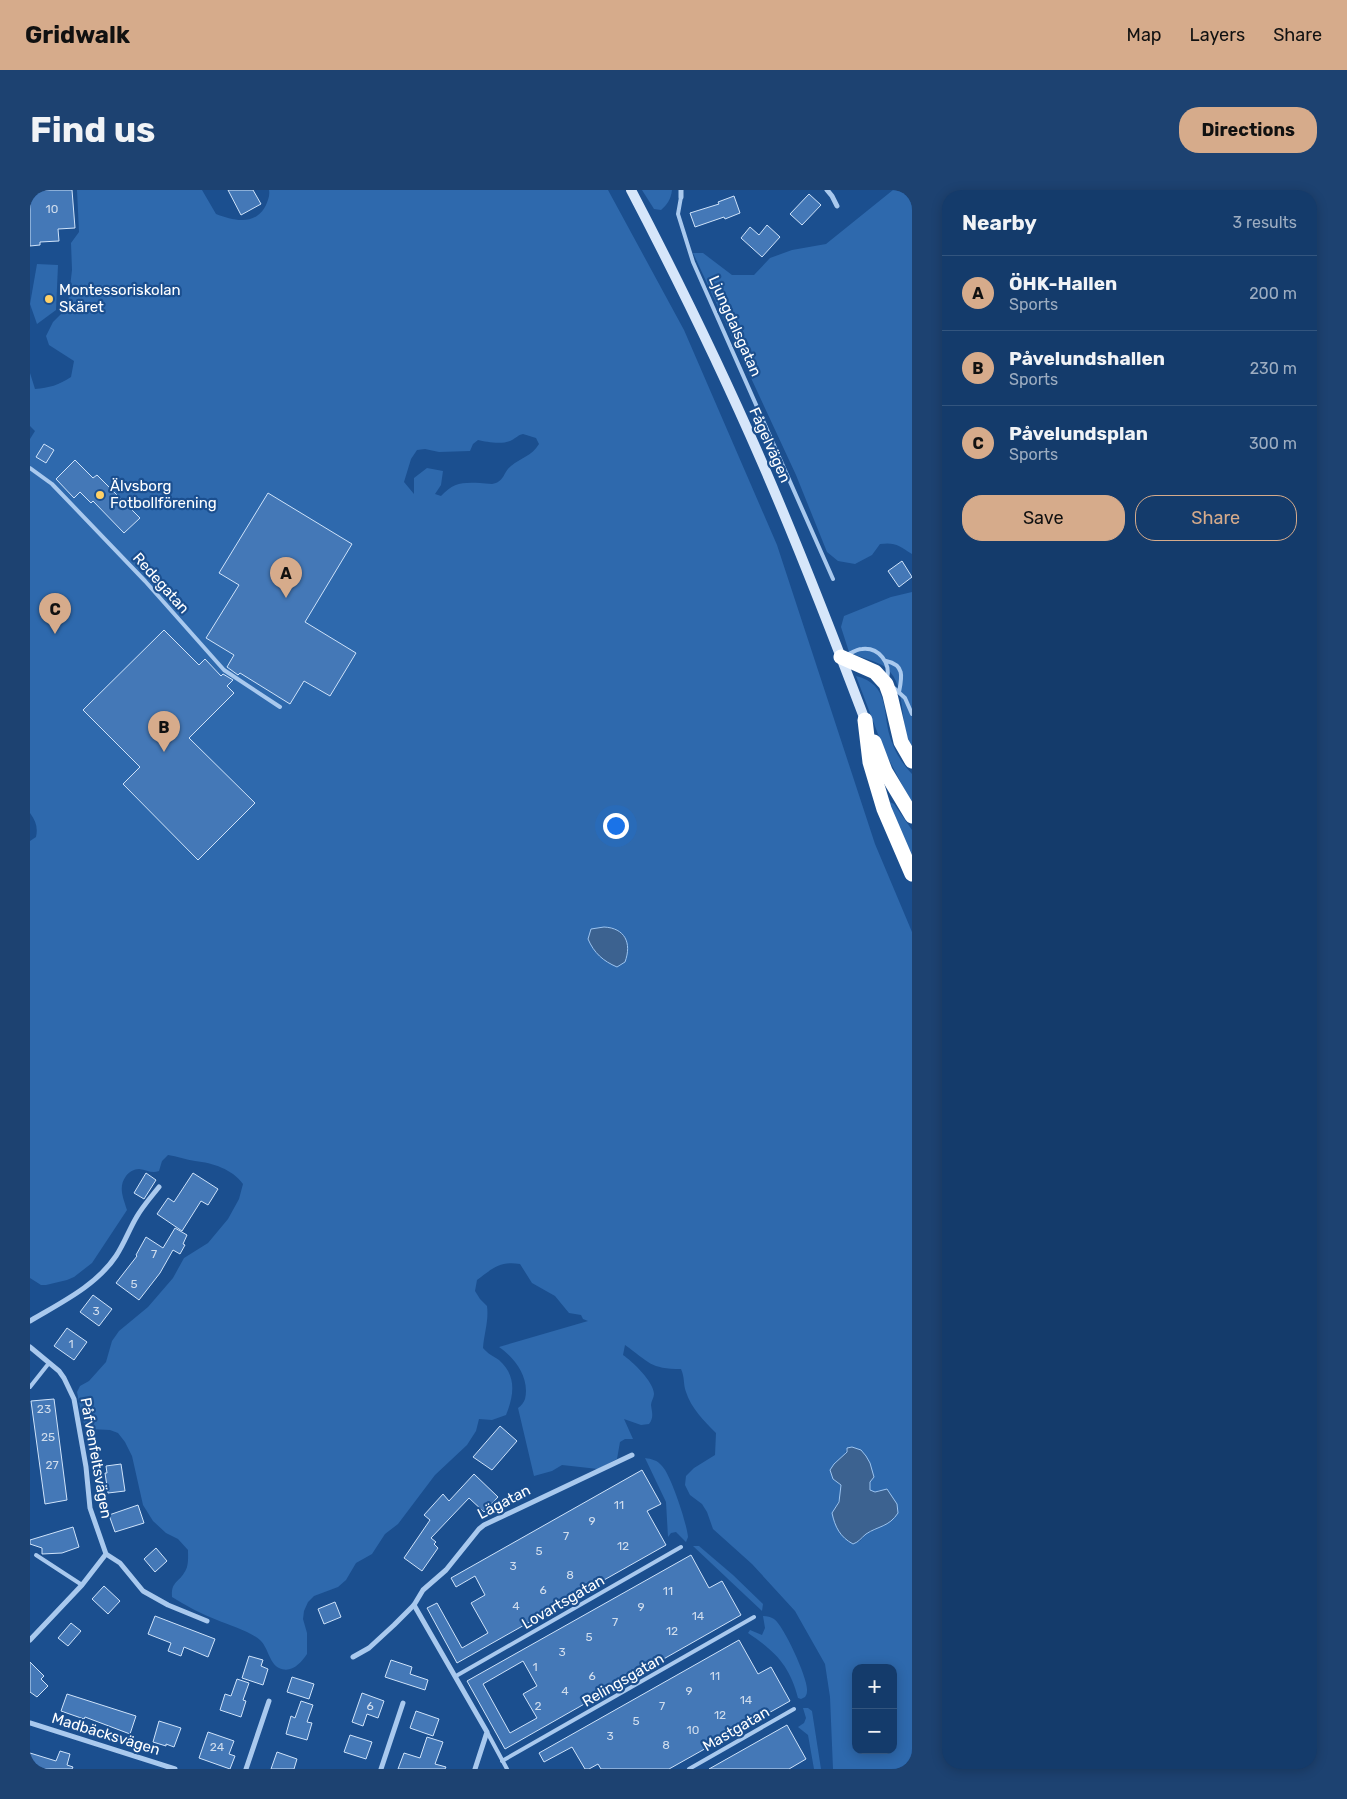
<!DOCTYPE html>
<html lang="en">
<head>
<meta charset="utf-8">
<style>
	:root { --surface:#143b6b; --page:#1d4271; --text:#f1f3f6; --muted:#9dadc1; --line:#33557e; --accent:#d6ab8b }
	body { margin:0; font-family:Rubik,sans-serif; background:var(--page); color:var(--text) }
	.controls { position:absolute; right:15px; bottom:15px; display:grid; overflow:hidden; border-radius:10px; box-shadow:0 2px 12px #0003 }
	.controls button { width:45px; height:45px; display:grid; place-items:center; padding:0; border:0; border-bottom:1px solid var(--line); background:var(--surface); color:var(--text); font:25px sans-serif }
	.you { position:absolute; left:585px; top:635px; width:18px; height:18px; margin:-12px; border:4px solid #fff; border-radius:50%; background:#1a73e8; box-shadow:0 0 0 8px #1a73e833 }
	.badge { display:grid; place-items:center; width:32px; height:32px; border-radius:50%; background:var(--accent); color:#111; font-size:16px; font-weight:700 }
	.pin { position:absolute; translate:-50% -41px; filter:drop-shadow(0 1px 2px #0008) }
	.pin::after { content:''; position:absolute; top:26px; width:18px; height:15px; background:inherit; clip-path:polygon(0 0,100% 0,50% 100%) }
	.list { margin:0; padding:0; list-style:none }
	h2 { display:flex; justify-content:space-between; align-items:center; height:65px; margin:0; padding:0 20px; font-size:21px }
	h2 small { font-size:16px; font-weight:400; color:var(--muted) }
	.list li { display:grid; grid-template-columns:32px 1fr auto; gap:15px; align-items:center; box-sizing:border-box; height:75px; padding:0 20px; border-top:1px solid var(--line) }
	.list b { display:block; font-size:19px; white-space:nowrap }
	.list p { margin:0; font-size:16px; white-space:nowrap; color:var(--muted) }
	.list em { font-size:16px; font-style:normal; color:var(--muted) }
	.actions { display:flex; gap:10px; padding:15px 20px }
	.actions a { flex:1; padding:11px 0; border:1px solid var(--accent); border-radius:20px; text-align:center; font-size:18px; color:var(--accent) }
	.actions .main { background:var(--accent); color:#111 }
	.map { position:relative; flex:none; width:882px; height:1579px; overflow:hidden; border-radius:20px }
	header { display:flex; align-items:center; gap:30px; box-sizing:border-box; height:70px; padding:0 25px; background:var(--accent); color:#111 }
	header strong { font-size:24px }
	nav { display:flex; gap:28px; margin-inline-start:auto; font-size:18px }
	.intro { display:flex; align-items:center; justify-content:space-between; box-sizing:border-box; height:120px; padding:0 30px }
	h1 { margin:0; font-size:35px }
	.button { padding:12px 22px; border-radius:20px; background:var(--accent); color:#111; font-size:18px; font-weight:700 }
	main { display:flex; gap:30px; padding:0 30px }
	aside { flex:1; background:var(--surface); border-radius:20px; box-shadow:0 2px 12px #0003 }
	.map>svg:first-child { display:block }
	.green { fill:#2e69ad; fill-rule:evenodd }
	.water { fill:#3c6290; stroke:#9cc4f0 }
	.building { fill:#4478b7; stroke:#cfe3fa; fill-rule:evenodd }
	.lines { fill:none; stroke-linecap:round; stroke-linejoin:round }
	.lane { stroke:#a9c9ee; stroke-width:4 }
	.street { stroke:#a9c9ee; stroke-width:5 }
	.secondary { stroke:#d6e6fa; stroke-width:10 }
	.highway { stroke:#fff; stroke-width:15 }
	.poi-dot { fill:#ffd166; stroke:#1b4f8f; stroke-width:2 }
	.labels { text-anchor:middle; stroke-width:4.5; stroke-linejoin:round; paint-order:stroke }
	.number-label { font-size:12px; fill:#d0dded }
	.poi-label { font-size:15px; fill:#fff; stroke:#1b4f8f; text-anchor:start }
	.street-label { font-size:15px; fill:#fff; stroke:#1b4f8f }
</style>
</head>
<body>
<header>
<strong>Gridwalk</strong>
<nav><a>Map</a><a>Layers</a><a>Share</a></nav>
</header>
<div class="intro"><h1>Find us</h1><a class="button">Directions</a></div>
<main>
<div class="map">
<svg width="882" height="1579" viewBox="0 0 882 1579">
	<rect width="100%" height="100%" fill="#1b4f8f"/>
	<g class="green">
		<path d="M47,0H172L186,24C204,31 226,36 236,15C238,10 240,6 239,0H578L654,140L747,355L845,654L882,742V1579H803L800,1507L795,1474L765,1421L722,1374L683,1339L677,1322L672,1314L660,1305L655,1295L656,1286L664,1278L685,1265L686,1243C674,1231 661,1218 656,1202C653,1194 655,1188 651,1179C620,1179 619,1172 595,1155L593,1165C602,1171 624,1192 624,1204C624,1208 621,1211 621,1215C622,1223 624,1227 619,1234L611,1235L594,1229L603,1249H595L590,1252L587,1269L568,1279L532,1275L522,1281L504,1286L488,1218C491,1216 494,1212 495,1209C500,1188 485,1168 469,1157L558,1131L553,1129L551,1125L539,1123L525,1106L502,1093L490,1074C470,1071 463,1078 447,1090L445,1101L450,1109L457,1116C459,1130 454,1144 453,1158C458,1164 463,1166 469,1170C487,1186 484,1205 476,1225L462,1230L449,1229L446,1241L437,1255L405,1285L368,1334L355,1344L342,1364L326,1373L316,1390L308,1397L284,1406L278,1412L274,1421L273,1429L277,1443V1464C271,1473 261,1484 249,1478C239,1473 238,1457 230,1450C221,1442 199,1435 187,1430C172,1424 156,1416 142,1407C141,1392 148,1393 154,1383C159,1377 158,1367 158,1360L148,1349L136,1343L123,1331L113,1315L102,1266L95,1252L88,1243L80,1240L60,1239L54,1234L49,1212L47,1202L50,1196L59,1191L76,1172L82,1151L89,1141L118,1117L143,1088L154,1068L178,1053L198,1029L209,1009L213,994C202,979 183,973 165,971C156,970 147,966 138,965L132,971L129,981C122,984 117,980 109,979C104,979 99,982 96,986C88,997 93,1007 97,1020L62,1073L44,1087L37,1090L16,1095H11L0,1088V651L6,647C8,638 6,631 0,623V249L5,241L0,236V183L5,199C19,198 29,195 41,187L44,171L19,155L16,146L23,132L33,122L38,114L42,80L41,53L49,42ZM493,244L506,248L509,254C502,266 490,268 481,276C473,282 475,292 462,294C458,294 453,293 450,293C432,292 423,293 411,306L405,304L411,295L413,281L397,278L384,288V304L374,292L381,269L387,260L395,259L409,262L440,261L443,254L448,250C457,252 473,255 482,250C486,248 488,245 493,244ZM817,1258L841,1278L840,1300L845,1302L850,1300L855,1335L836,1344L830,1351L823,1354C810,1347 807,1337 802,1323C808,1314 812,1306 811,1295L803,1289L804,1274L814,1266ZM826,1478H863V1560H826Z"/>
		<path d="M612,0H642C641,9 637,15 631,20L624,19Z"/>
		<path d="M863,0H882V364C869,356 866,352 850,354L842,365L825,374L808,371L797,362L766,285L663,63H673L702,85H724L740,68L762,60L796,54Z"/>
		<path d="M7,74L28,75L26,120L7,134L0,114Z"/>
		<path d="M882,402V557C867,533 879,491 852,475C842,470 829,467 819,462L811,437L814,426L861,407Z"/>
		<path d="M826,486C860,495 852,520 860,547C865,562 871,572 882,584V614L854,560Z"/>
		<path d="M860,612L864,614L882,640V666L859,615Z"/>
		<path d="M615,1268C622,1269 627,1270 632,1276C641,1285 657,1334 658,1347L656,1352L646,1342L641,1343L638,1347L636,1312Z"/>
		<path d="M663,1356H669L703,1385L733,1414L732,1421Z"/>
		<path d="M733,1426C737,1426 741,1427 744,1429C754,1436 777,1487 777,1499C777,1503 777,1504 775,1507L771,1509L768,1508C760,1476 745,1461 718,1443L720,1440L732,1445L735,1438Z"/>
		<path d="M773,1518H778L782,1521L791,1579H784L778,1545L768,1537L774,1533L776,1528Z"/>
	</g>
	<g class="water">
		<path d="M574,737C595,738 602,753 595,772L587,777C573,771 564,763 558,749L561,739Z"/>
		<path d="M822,1257L831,1260L836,1266L840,1273L844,1287L840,1292V1300L845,1302L857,1299L867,1314L868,1323C859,1337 848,1336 836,1344C831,1348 829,1352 823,1354C810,1347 805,1337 802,1323L809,1312L811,1295L803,1289L800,1280L804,1274L817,1262V1258Z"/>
	</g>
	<g class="building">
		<path d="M0,0H42L45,38L28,39L29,51L10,52V55L0,56Z"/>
		<path d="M198,0H223L231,14L211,25Z"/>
		<path d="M779,4L791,15L772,35L760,24Z"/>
		<path d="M704,6L710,23L695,29L694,27L665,37L660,23L689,14L688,12Z"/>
		<path d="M737,35L750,47L732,67L711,48L720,37L729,45Z"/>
		<path d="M14,254L24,260L16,273L6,267Z"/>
		<path d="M45,270L63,288L67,285L110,328L94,343L63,311L61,313L50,302L44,308L26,289Z"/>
		<path d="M238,303L322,354L275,432L326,463L300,506L274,491L260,514L210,483L208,485L197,477L204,465L176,448L209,395L189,383Z"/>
		<path d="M872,371L882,387L869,397L858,381Z"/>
		<path d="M134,440L169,475L175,469L191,486L193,484L203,490L197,496L204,503L159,548L225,613L168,670L93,594L110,577L53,520Z"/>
		<path d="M116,983L126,990L114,1009L104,1003Z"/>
		<path d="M163,983L188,999L178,1015L171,1011L152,1041L127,1024L138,1008L144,1012Z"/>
		<path d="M145,1038L157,1045L153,1054L155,1055L150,1064L143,1060L130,1083L109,1110L86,1093L107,1066L106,1065L116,1047L133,1058Z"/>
		<path d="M63,1105L82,1119L69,1136L50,1122Z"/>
		<path d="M37,1138L57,1152L44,1170L24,1156Z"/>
		<path d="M24,1209L37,1310L15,1314L1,1211Z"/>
		<path d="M470,1236L487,1251L462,1280L443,1267Z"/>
		<path d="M91,1274L95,1301L78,1303L75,1283H77L76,1276Z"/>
		<path d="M612,1280L631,1314L617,1321L636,1355L427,1473L397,1418L407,1413L432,1458L458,1443L441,1413L455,1405L445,1386L426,1397L421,1388Z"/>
		<path d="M444,1284L468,1307L454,1322L439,1308L401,1348L406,1352L404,1354L408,1358L392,1381L374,1368L400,1330L394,1325L413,1304L419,1311Z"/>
		<path d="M108,1315L114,1333L85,1342L79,1325Z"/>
		<path d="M43,1337L49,1357L32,1363L12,1364V1358L0,1354V1350Z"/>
		<path d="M126,1358L137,1371L125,1382L114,1369Z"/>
		<path d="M661,1365L679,1398L692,1391L711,1425L475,1559L437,1491ZM493,1471L507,1496L493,1504L507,1528L480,1543L453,1494Z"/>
		<path d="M74,1396L90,1411L78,1424L62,1409Z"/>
		<path d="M305,1412L311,1427L294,1434L288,1419Z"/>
		<path d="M125,1426L185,1449L178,1467L154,1457L151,1466L138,1461L141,1453L118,1444Z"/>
		<path d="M41,1433L51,1441L38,1456L28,1448Z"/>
		<path d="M709,1450L728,1484L741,1477L760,1511L639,1579H571L568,1574L559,1579H555L542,1557L514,1572L509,1563Z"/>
		<path d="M219,1466L233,1470L231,1476L238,1479L233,1495L212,1488Z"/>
		<path d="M361,1470L382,1477L380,1484L398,1490L395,1500L355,1487Z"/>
		<path d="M0,1472L14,1486L11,1489L18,1496L7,1507L0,1502Z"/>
		<path d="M262,1487L284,1494L279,1509L257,1502Z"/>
		<path d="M207,1489L219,1493L213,1510L216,1511L211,1527L190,1520L195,1504L201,1506Z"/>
		<path d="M332,1503L354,1511L348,1528L337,1524L333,1536L322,1532Z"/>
		<path d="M37,1504L106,1526L100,1544L55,1527L54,1529L31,1521Z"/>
		<path d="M271,1511L283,1515L277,1532L282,1533L277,1550L256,1544L261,1526L265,1528Z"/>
		<path d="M386,1521L409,1529L403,1546L380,1538Z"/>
		<path d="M129,1531L151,1538L144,1557L136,1554V1556L123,1552Z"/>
		<path d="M757,1535L776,1569L759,1579H679Z"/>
		<path d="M178,1542L204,1551L199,1564L205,1566L200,1579L169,1568Z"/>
		<path d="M320,1545L342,1552L336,1569L314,1562Z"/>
		<path d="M397,1547L413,1552L405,1574L416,1577L415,1579H368L374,1563L390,1568Z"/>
		<path d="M30,1561L40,1564L37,1575L43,1577L42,1579H0V1563L26,1571Z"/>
		<path d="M247,1562L267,1569L264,1579H241Z"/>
	</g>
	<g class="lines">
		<g class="lane">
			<path d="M651,7L648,24L663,72L803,389"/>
			<path d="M0,278L22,294L115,391L194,480L250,517"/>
			<path d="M817,465C821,463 827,459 832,459C849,457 861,473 857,489"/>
			<path d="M856,471C875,475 872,487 869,502"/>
			<path d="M864,498L875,508L882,524"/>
			<path d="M0,1197L19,1173"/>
			<path d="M6,1365L52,1395"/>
			<path d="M426,1486L651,1357"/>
			<path d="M457,1542L477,1579"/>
			<path d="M472,1571L724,1427"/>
			<path d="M659,1579L764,1519"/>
		</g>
		<g class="street">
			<path d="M651,0V7"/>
			<path d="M797,0L802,6L807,16"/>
			<path d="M0,1131C30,1113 66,1096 86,1066C94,1054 99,1040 106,1028C112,1017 121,1007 129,997"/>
			<path d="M0,1157L29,1181L34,1188L44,1209L56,1277L60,1318L76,1364L90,1373L113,1401L138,1415L177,1431"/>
			<path d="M384,1415L457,1542L445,1579"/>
			<path d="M0,1450L52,1395L76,1364"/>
			<path d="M323,1467L339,1458L364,1435L384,1415L393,1400L416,1380L449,1339L454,1335L602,1265"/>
			<path d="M0,1533L145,1579"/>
			<path d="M216,1579L239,1511"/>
			<path d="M351,1579L373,1513"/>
		</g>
		<path class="secondary" d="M601,0C647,88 691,178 731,270C768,355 802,443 835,530"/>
		<g class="highway">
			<path d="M811,467L845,482L856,494L860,505L871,552L882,571"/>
			<path d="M835,530L840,572L854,619L882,684"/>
			<path d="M844,552L855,581L882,626"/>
		</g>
	</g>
	<g class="poi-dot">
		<circle cx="19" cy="109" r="5"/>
		<circle cx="70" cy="305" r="5"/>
	</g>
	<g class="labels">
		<g class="number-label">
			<text x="22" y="23">10</text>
			<text x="124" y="1068">7</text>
			<text x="104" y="1098">5</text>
			<text x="66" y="1125">3</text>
			<text x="41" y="1158">1</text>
			<text x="14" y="1223">23</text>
			<text x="18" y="1251">25</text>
			<text x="22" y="1279">27</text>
			<text x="589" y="1319">11</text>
			<text x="562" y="1335">9</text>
			<text x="536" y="1350">7</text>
			<text x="593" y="1360">12</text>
			<text x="509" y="1365">5</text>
			<text x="483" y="1380">3</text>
			<text x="540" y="1389">8</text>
			<text x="513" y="1404">6</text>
			<text x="638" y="1405">11</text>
			<text x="486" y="1420">4</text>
			<text x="611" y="1421">9</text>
			<text x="668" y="1430">14</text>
			<text x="585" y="1436">7</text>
			<text x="642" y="1445">12</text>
			<text x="559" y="1451">5</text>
			<text x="532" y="1466">3</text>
			<text x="505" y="1481">1</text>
			<text x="562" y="1490">6</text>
			<text x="685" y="1490">11</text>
			<text x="535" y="1505">4</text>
			<text x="659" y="1505">9</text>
			<text x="716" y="1514">14</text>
			<text x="340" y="1520">6</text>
			<text x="508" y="1520">2</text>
			<text x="632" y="1520">7</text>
			<text x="690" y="1529">12</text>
			<text x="606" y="1535">5</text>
			<text x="663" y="1544">10</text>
			<text x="580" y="1550">3</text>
			<text x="636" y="1559">8</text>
			<text x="187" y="1561">24</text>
		</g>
		<g class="poi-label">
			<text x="29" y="105">Montessoriskolan<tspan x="29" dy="17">Skäret</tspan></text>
			<text x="80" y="301">Älvsborg<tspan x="80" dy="17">Fotbollförening</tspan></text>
		</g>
		<g class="street-label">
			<text transform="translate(705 136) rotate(66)" y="5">Ljungdalsgatan</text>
			<text transform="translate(740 255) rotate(66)" y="5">Fågelvägen</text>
			<text transform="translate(131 393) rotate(48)" y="5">Redegatan</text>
			<text transform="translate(66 1268) rotate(80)" y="5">Påfvenfeltsvägen</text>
			<text transform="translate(474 1312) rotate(-27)" y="5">Lägatan</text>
			<text transform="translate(533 1412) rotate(-30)" y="5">Lovartsgatan</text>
			<text transform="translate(593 1490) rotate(-30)" y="5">Relingsgatan</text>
			<text transform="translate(706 1539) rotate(-30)" y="5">Mastgatan</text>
			<text transform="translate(76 1544) rotate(17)" y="5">Madbäcksvägen</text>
		</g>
	</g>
</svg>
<div class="controls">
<button>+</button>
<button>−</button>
</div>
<div class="you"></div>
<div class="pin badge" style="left:256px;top:408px">A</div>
<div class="pin badge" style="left:134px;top:562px">B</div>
<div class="pin badge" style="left:25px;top:444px">C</div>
</div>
<aside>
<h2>Nearby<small>3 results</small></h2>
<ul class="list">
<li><span class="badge">A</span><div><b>ÖHK-Hallen</b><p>Sports</p></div><em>200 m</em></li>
<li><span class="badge">B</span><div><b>Påvelundshallen</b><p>Sports</p></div><em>230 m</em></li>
<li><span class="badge">C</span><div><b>Påvelundsplan</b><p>Sports</p></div><em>300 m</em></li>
</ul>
<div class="actions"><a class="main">Save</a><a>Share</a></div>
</aside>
</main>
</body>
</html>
